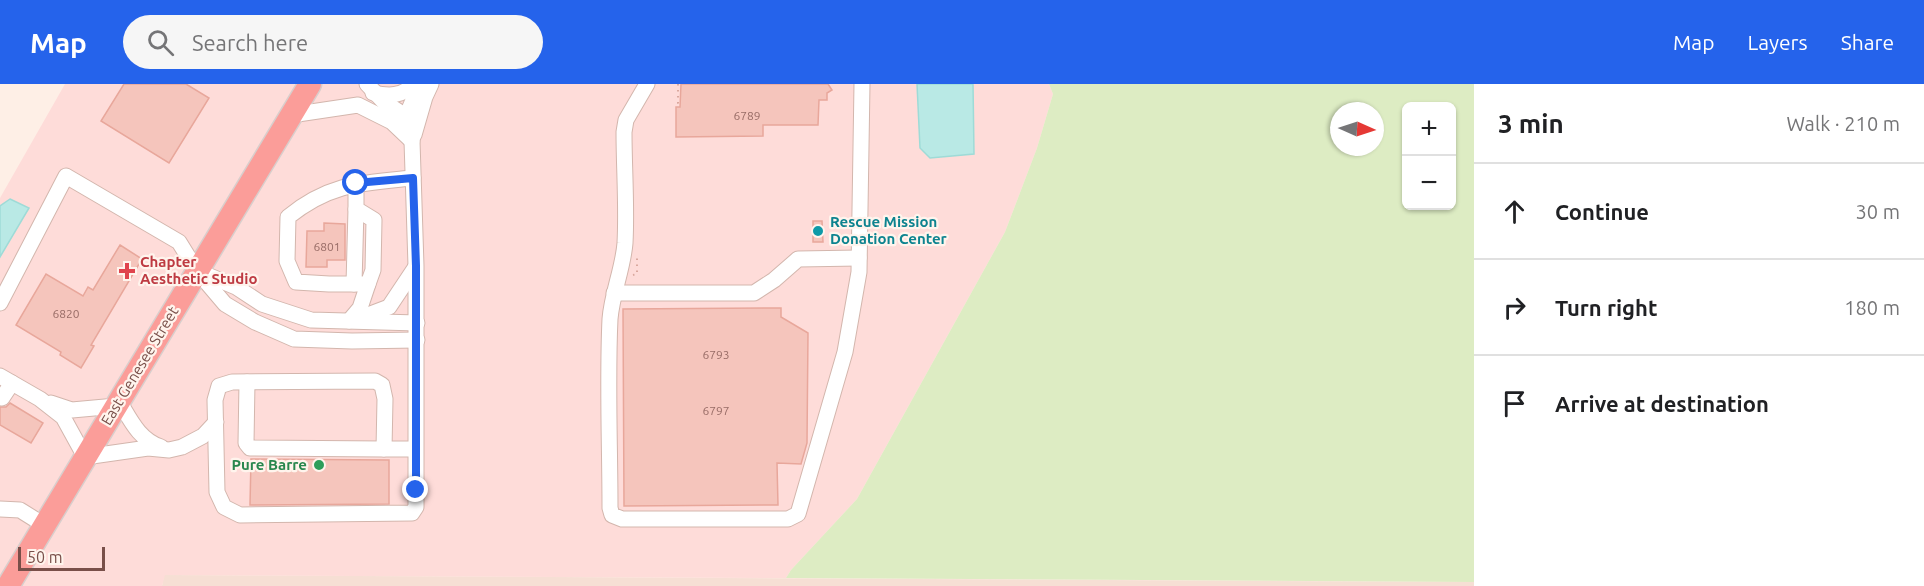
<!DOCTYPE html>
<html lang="en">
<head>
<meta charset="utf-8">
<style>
	:root { --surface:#fff; --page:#f6f6f6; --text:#202124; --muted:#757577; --line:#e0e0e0; --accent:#2563eb }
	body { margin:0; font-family:Ubuntu,sans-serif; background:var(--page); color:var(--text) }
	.controls { position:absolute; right:18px; top:18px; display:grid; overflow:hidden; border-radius:9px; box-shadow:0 2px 4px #0004 }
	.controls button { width:54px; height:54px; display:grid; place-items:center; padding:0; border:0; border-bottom:2px solid var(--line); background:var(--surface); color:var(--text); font:30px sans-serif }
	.compass { position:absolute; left:1330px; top:18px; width:54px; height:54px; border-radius:50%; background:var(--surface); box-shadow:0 2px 4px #0004; rotate:93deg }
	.scale { position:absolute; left:18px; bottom:15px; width:87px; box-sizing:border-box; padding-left:6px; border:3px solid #794f49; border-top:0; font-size:16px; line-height:21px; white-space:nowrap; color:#794f49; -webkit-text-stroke:4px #fff4ed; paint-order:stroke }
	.stop { position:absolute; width:18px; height:18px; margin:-14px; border:4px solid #2563eb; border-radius:50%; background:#fff }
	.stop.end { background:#2563eb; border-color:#fff; box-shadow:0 2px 6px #0008 }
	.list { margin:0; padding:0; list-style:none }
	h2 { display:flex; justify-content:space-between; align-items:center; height:78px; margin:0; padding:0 24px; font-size:26px }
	h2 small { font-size:20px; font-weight:400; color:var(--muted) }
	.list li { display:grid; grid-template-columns:39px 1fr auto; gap:18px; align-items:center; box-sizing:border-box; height:96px; padding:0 24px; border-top:2px solid var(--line) }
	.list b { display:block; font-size:22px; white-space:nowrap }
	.list em { font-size:20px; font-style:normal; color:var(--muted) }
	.icon { flex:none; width:33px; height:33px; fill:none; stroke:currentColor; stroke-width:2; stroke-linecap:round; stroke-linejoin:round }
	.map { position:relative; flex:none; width:1474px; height:502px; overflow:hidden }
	header { display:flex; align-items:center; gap:36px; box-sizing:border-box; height:84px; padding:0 30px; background:var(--accent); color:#fff }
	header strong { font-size:28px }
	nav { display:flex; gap:33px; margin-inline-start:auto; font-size:21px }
	.search { width:420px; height:54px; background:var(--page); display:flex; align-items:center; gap:15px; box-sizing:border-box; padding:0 21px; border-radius:33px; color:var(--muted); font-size:22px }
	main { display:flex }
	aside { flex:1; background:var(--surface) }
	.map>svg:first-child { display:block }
	.residential { fill:#f6dfd4 }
	.commercial { fill:#fedcd9 }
	.green { fill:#ddecc3; fill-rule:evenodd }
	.water { fill:#b9e9e5; stroke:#9edbd7; stroke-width:1.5 }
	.building { fill:#f5c5bc; stroke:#e8a79b; stroke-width:1.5 }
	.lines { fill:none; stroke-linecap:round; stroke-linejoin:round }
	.minor-casing { stroke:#d3b6ad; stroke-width:17 }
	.highway-casing { stroke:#d9cecc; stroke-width:25 }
	.path { stroke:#daa89e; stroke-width:2; stroke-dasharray:1.5 4.5; stroke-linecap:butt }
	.minor { stroke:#fff; stroke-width:15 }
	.highway { stroke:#fb9d99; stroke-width:22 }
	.route { stroke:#2563eb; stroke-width:8 }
	.culture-dot { fill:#0f9aa8; stroke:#fff4ed; stroke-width:2 }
	.health-dot { fill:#e0444e; stroke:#fff4ed; stroke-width:2 }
	.leisure-dot { fill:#2e9e5b; stroke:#fff4ed; stroke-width:2 }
	.labels { text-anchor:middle; stroke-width:4.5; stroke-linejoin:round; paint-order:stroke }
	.number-label { font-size:12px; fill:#986c66 }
	.culture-label { font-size:15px; font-weight:bold; fill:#0d838f; stroke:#fff4ed; text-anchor:start }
	.health-label { font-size:15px; font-weight:bold; fill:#be3a42; stroke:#fff4ed; text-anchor:start }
	.street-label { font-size:15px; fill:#794f49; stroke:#fff4ed }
	.leisure-label { font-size:15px; font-weight:bold; fill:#27864d; stroke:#fff4ed; text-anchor:end }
</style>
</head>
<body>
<header>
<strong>Map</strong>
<div class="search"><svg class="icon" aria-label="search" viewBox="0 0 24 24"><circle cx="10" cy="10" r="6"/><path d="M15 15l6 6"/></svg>Search here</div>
<nav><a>Map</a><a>Layers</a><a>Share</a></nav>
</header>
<main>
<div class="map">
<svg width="1474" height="502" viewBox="0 0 1474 502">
	<rect width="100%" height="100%" fill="#feefe6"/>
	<path class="residential" d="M164,491L1474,498V502H162Z"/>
	<path class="commercial" d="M65,0H1049L1053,10L1037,64L1005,148L857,415L791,486L786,494L165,491L162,502H0V114Z"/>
	<path class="green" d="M1049,0H1474V498L786,494L791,486L857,415L1005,148L1037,64L1053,10ZM1406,22H1452V122H1406ZM1339,27H1375V63H1339Z"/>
	<g class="water">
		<path d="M917,0H973L974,70L930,74L920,64Z"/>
		<path d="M10,115L29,124L0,173V122Z"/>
	</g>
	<g class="building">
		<path d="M124,0H186L209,14L169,79L101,37Z"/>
		<path d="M681,0H828L832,6L827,9V16H819L818,41H763V52L676,53V23H680Z"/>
		<path d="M813,137H822L823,158H813Z"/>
		<path d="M324,139L345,140V176H327V183H306L307,147H324Z"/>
		<path d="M120,161L142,175L91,261L94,262L81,284L60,271L61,268L16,241L46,190L83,212L88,203L93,206Z"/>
		<path d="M781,224V233L808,249L807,359L801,380L777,379L778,421L624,422L623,225Z"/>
		<path d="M10,319L43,339L31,359L0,341V323H6Z"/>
		<path d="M251,375L389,376V420L250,421Z"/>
	</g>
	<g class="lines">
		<g class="minor-casing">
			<g id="minor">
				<path d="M367,0L384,18L401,29L407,43"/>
				<path d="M647,0L626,36L624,48C624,85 627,122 625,159C623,185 612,209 610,235C607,298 610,361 610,424L612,431L622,435H788L798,430L845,268L859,188L862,0"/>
				<path d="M373,9C388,12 403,13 413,0"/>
				<path d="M291,31L358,21L392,38L412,57"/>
				<path d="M414,51L425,13L431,0"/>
				<path d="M356,99V125L374,136L373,186L368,200H329L296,198L287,177L288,133C330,99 362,99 413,94"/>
				<path d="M200,188L236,203L262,220L311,236L417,239"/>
				<path d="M354,200L356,125"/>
				<path d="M614,209H754L774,196L798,175L859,174"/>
				<path d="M0,219L66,92L179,158L197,187L225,220L255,238L294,255L352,257L417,256"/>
				<path d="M360,234L389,223L415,184"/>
				<path d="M349,237L360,224L368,200"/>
				<path d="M0,292L40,315L63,333L85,373L148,364L169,366L182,363L203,352L216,338"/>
				<path d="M247,298L246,359L250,364L384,365"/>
				<path d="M2,314L12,299"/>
				<path d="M119,317C130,335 139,356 161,363"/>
				<path d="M51,319L72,326L116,322"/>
				<path d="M416,365H384L385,315L382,301L375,297L232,298L219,302L215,316L217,408L224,423L240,431L412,429L416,423V182L412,57L408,28L420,0"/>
				<path d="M0,425L20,426L44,441"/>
			</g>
		</g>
		<g class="highway-casing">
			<path id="highway" d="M8,502L310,0"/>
		</g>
		<g class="path">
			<path d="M678,0V19H680"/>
			<path d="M633,191L637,190V174"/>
		</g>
		<use href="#minor" class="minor"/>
		<use href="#highway" class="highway"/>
	</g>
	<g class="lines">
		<path class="route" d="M356,99L413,94L416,182V406"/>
	</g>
	<circle class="culture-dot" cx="818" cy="147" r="6"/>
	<path class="health-dot" d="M124 178h6v6h6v6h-6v6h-6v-6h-6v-6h6z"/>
	<circle class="leisure-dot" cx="319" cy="381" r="6"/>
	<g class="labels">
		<g class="number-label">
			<text x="747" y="36">6789</text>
			<text x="327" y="167">6801</text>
			<text x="66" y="234">6820</text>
			<text x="716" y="275">6793</text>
			<text x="716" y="331">6797</text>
		</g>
		<g class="culture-label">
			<text x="830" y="143">Rescue Mission<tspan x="830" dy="17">Donation Center</tspan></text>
		</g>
		<g class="health-label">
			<text x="140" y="183">Chapter<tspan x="140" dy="17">Aesthetic Studio</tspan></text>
		</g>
		<g class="street-label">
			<text transform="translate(140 282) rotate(-59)" y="5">East Genesee Street</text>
		</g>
		<g class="leisure-label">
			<text x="307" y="386">Pure Barre</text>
		</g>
	</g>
</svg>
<div class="controls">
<button>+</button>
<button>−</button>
</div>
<svg class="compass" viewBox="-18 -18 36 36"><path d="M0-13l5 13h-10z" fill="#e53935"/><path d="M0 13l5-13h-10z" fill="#757577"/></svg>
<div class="scale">50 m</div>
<div class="stop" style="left:356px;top:99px"></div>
<div class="stop end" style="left:416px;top:406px"></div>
</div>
<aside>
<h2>3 min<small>Walk · 210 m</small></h2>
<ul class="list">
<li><svg class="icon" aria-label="ahead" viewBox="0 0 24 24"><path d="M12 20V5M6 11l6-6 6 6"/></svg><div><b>Continue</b></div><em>30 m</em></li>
<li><svg class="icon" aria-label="right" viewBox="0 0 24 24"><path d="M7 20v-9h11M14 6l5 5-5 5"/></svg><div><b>Turn right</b></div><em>180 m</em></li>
<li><svg class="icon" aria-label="arrive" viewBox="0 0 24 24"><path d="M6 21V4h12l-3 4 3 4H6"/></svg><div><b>Arrive at destination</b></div></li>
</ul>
</aside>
</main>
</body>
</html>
